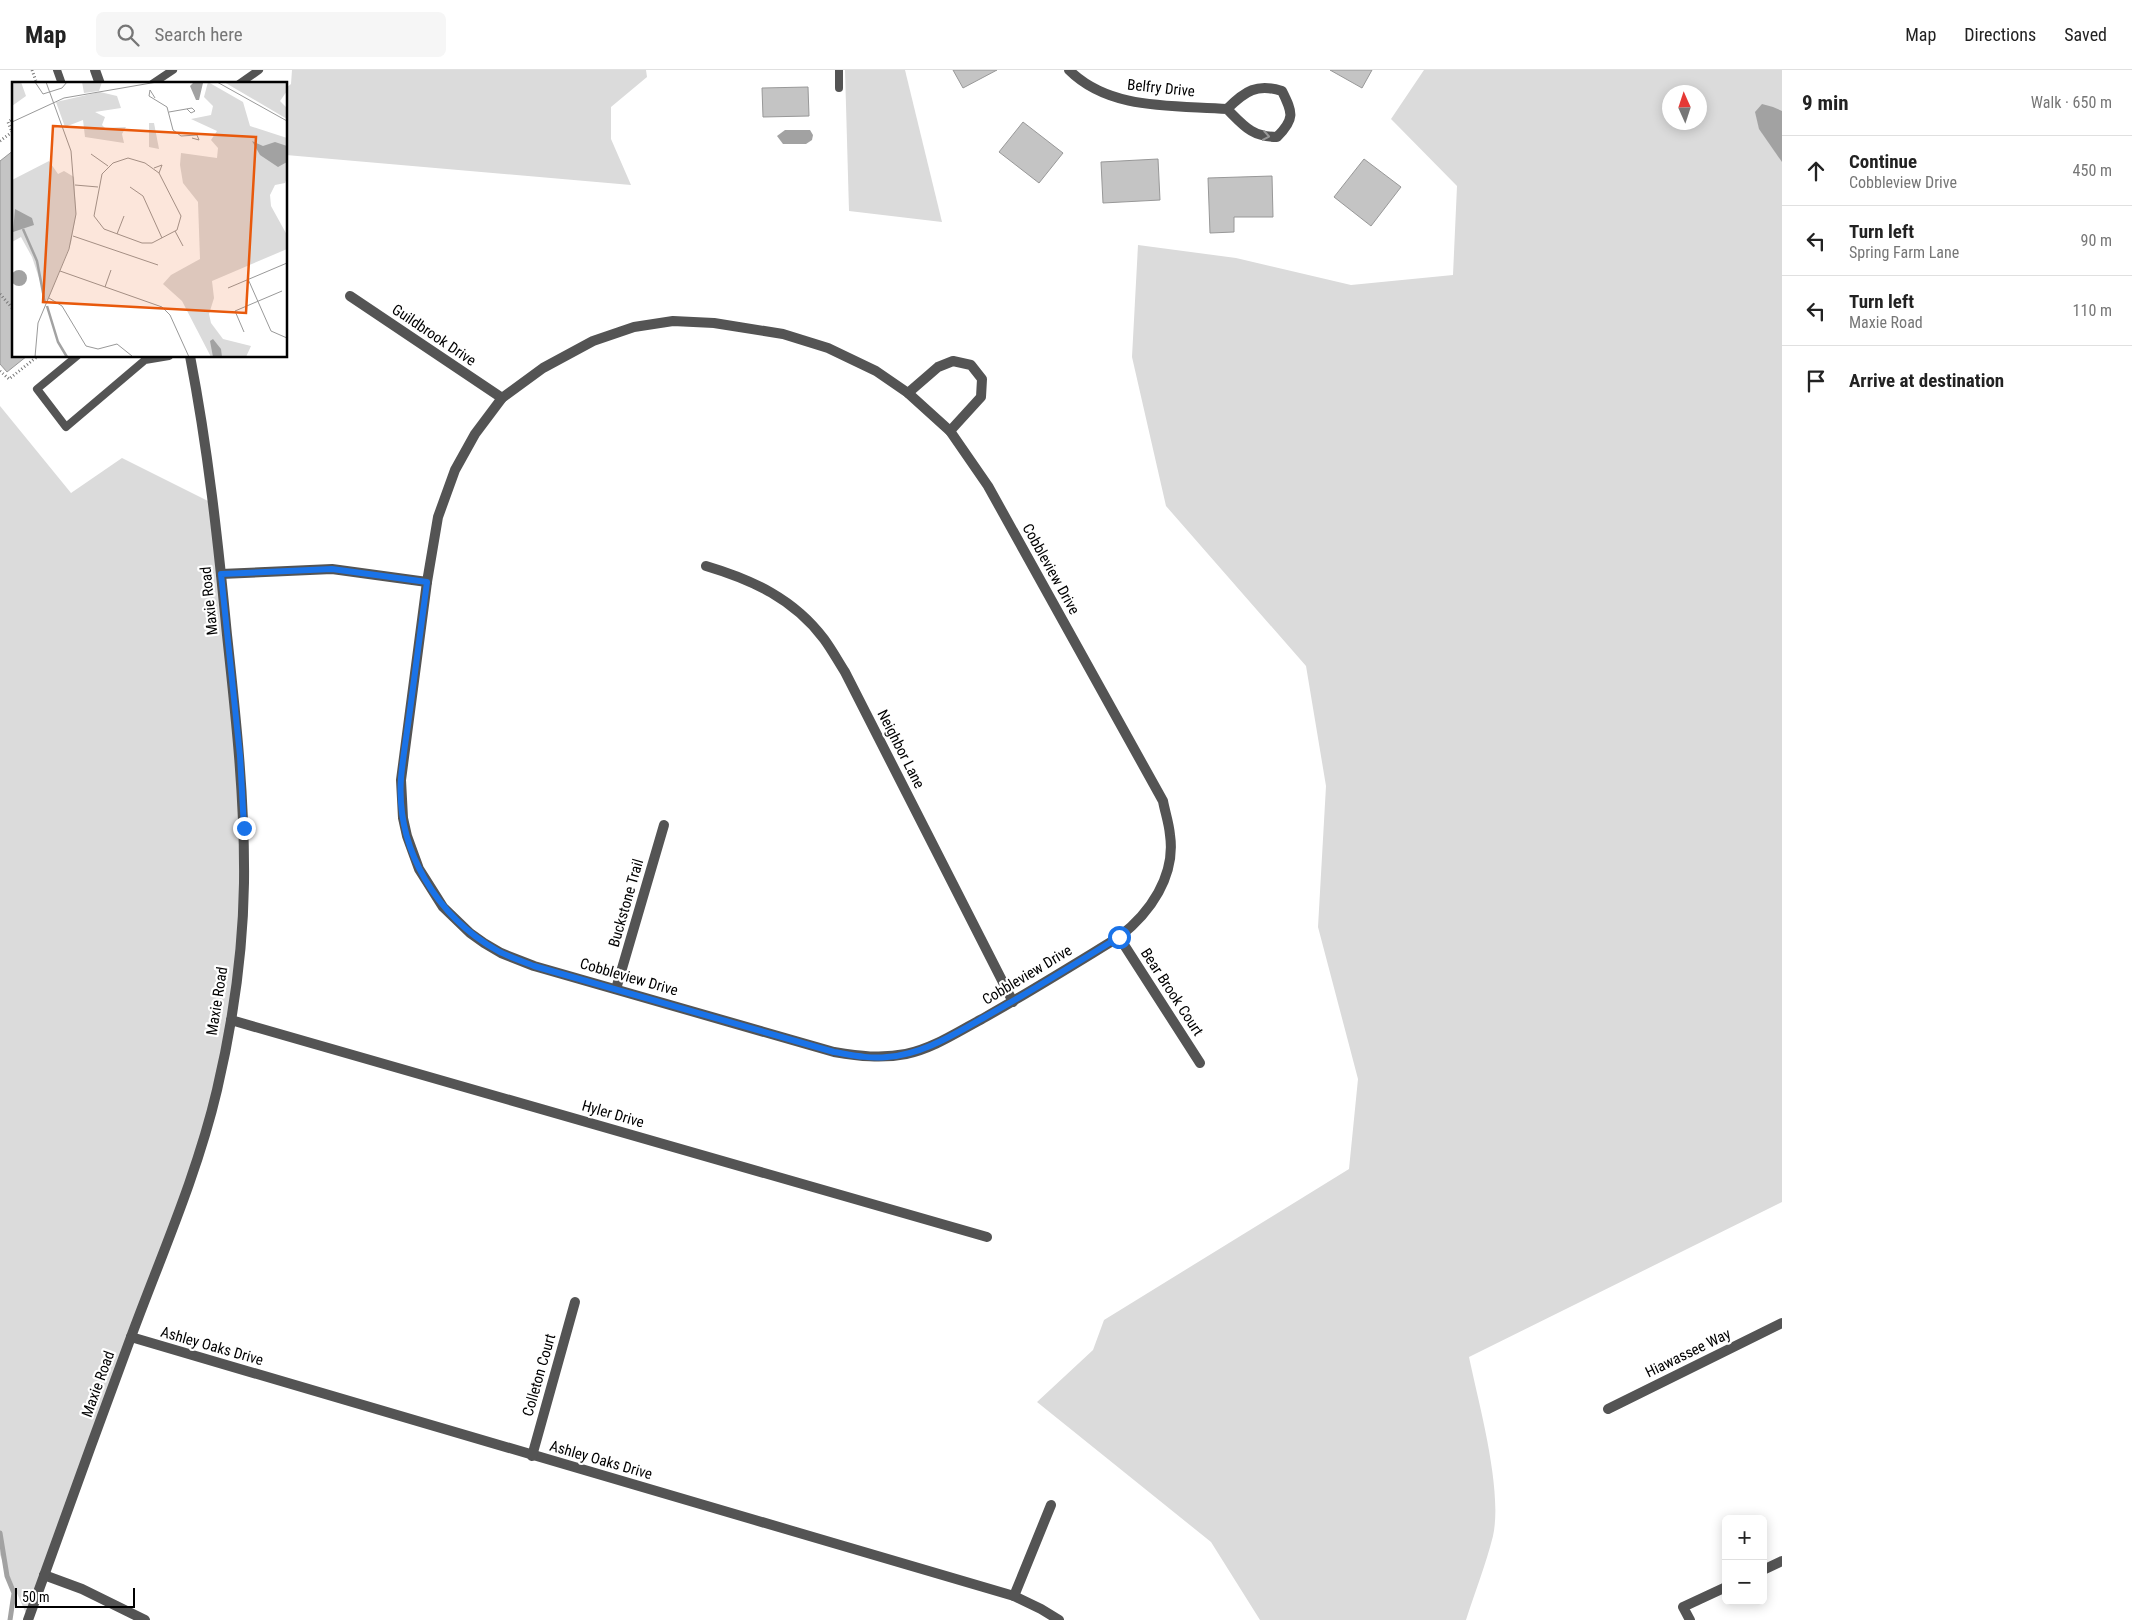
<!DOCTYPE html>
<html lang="en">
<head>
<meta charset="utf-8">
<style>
	:root { --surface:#fff; --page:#f6f6f6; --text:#222; --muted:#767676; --line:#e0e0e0 }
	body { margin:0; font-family:"Roboto Condensed",sans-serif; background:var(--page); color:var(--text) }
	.controls { position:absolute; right:15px; bottom:15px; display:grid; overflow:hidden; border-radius:8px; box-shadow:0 2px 12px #0003 }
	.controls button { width:45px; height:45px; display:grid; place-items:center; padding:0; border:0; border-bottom:1px solid var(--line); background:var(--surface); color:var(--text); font:25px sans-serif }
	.compass { position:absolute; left:1662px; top:15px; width:45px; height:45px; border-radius:50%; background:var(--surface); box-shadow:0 2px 12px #0003; rotate:357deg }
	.scale { position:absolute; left:15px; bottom:12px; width:120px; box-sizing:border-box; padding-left:5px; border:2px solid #000; border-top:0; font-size:14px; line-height:18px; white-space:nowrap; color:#000; -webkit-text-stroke:4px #fff; paint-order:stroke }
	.stop { position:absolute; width:15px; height:15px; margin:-11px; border:4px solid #1a73e8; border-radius:50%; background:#fff }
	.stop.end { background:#1a73e8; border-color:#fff; box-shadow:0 1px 5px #0008 }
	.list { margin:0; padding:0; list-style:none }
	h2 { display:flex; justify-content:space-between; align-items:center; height:65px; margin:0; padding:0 20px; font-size:21px }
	h2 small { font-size:16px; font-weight:400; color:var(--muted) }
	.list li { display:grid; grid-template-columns:32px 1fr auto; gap:15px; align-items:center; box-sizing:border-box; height:70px; padding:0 20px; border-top:1px solid var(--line) }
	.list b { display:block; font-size:19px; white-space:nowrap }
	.list p { margin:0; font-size:16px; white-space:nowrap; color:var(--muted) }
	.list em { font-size:16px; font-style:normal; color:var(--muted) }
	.icon { flex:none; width:28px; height:28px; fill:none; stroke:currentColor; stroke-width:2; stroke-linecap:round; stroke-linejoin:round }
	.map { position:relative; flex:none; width:1782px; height:1550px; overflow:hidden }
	header { display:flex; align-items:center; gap:30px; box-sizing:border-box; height:70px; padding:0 25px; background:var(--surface); border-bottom:1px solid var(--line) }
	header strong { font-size:24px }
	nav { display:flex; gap:28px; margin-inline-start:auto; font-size:18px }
	.search { width:350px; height:45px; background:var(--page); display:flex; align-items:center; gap:12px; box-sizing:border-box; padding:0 18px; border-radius:8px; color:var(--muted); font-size:19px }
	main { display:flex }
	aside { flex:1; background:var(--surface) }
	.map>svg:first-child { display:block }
	.green { fill:#dbdbdb; fill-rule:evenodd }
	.water { fill:#a2a2a2 }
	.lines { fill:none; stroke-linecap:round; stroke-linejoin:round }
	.stream { stroke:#a2a2a2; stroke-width:5 }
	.building { fill:#c4c4c4; stroke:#989898 }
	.path { stroke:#767676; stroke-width:3; stroke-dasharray:1 2.5; stroke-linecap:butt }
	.lane { stroke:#545454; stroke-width:8 }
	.street { stroke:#545454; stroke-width:10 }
	.oneway { stroke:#989898 }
	.route { stroke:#1a73e8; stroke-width:6 }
	.labels { text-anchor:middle; stroke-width:4.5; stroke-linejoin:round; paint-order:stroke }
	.street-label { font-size:15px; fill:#000; stroke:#fff }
	.inset-river { fill:none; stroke:#a2a2a2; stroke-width:2.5 }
	.inset-road { fill:none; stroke:#999; stroke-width:1 }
	.view { fill:#e8590c; fill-opacity:0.15; stroke:#e8590c; stroke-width:2.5 }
	.inset-edge { fill:none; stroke:#000; stroke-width:2.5 }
</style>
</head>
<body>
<header>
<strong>Map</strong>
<div class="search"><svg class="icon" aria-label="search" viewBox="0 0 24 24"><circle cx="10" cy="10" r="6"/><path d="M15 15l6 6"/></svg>Search here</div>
<nav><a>Map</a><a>Directions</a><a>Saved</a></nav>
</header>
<main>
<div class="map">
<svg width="1782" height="1550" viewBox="0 0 1782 1550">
	<rect width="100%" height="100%" fill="#fff"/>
	<g class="green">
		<path d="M292,0H646L647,7L611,37V69L631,115L286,85V18L291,14Z"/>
		<path d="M845,0H905L942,152L849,141Z"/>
		<path d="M1424,0H1782V1132L1469,1287C1479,1335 1503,1420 1493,1466C1486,1494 1475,1522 1466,1550H1260L1211,1472L1037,1332L1093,1280L1104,1250L1349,1099L1358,1009L1318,857L1326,716L1306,596L1166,436L1132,287L1138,175L1236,188L1351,215L1453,205L1457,116L1391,49ZM1670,22H1700V52H1670Z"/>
		<path d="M0,336L71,423L122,388L214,434L244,758L237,911L203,1070L28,1548L0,1485Z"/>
	</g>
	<g class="water">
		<path d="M1762,34L1773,37L1782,41V92L1759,59L1755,42Z"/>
		<path d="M785,60H810L813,65L812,70L806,74H783L777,66Z"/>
	</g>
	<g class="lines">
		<path class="stream" d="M0,1463L7,1506L14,1523L10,1550"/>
	</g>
	<g class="building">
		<path d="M953,0H997L963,18Z"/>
		<path d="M1330,0H1372L1362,18Z"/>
		<path d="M808,17L809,46L763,47L762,18Z"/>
		<path d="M1023,52L1063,83L1039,113L999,82Z"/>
		<path d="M14,80V286H27L7,302L0,294V91Z"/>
		<path d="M1158,89L1160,130L1103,133L1101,92Z"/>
		<path d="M1364,89L1401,117L1371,156L1334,127Z"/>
		<path d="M1272,106L1273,147H1234V162L1210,163L1208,108Z"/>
	</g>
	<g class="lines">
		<g class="path">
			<path d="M32,0L37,14"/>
			<path d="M0,71L12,62L8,52L14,48"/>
			<path d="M0,224L14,240"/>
			<path d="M0,301L9,309L38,286"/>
		</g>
		<g class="lane">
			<path d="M57,0L62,14"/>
			<path d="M839,0V18"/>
			<path d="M152,14L173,0"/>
			<path d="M239,14L259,0"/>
			<path d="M77,286L37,319L66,357L145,290L169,286"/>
		</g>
		<g class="street">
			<path d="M95,0L100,14"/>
			<path d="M1069,0C1110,41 1174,35 1227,39C1244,56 1252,67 1277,67C1295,49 1293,43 1282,21C1257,13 1245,21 1227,39"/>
			<path d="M350,226L502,328"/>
			<path d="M673,251L714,253L783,264L828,278L876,301L908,323L950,361L988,416L1163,731C1165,742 1169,753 1170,765C1176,806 1150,843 1119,867C1073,895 1028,923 982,949C957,962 934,978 906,984C881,989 859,986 834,982L534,896L501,883L484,873L470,863L443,837L419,799L407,766L403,748L401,710L427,512L438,447L455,400L475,364L502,328L543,298L593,271L634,257Z"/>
			<path d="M908,323L938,297L953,291L971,295L982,309L981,327L950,361"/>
			<path d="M706,496C753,510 794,529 824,569C832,580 838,591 845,602L1013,932"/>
			<path d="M221,504L332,499L427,512"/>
			<path d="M1119,867L1200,993"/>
			<path d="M616,919L664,755"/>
			<path d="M231,950L987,1167"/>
			<path d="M131,1267L1014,1526L1041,1539L1059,1550"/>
			<path d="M1608,1339L1782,1253"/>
			<path d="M532,1386L575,1232"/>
			<path d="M1763,1500L1782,1491"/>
			<path d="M44,1505L82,1519L145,1550"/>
			<path d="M1014,1526L1051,1435"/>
			<path d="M28,1550C62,1456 96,1361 131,1267C161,1186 197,1105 217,1020C233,952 243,883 244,813C245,730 236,648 227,565C218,471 208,379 190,286"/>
			<path d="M1690,1550L1683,1537L1726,1517"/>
		</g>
	</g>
	<defs><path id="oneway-chevron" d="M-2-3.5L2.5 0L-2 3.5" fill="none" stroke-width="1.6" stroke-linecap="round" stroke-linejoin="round" transform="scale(1.25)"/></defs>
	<use class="oneway" href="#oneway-chevron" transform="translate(1266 66) rotate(10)"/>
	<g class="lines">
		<path class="route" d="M244,758L240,686L221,504L332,499L427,512C421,555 416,597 410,640C407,663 403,686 401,708C396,780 437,847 498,881C509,887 522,891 534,896L834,982C852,985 869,989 887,987C924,984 954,964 985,947C1030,922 1075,894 1119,867"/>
	</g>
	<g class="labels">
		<g class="street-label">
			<text transform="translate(1161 18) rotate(6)" y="5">Belfry Drive</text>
			<text transform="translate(434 265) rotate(34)" y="5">Guildbrook Drive</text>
			<text transform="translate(1051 499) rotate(61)" y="5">Cobbleview Drive</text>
			<text transform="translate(209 531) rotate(-96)" y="5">Maxie Road</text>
			<text transform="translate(901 679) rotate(63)" y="5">Neighbor Lane</text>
			<text transform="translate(626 833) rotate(-74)" y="5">Buckstone Trail</text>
			<text transform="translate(1027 905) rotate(-31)" y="5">Cobbleview Drive</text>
			<text transform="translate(629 907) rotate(16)" y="5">Cobbleview Drive</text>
			<text transform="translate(1172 922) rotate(57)" y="5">Bear Brook Court</text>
			<text transform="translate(217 931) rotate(-81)" y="5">Maxie Road</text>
			<text transform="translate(613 1044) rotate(16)" y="5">Hyler Drive</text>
			<text transform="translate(212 1276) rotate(16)" y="5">Ashley Oaks Drive</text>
			<text transform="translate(1688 1283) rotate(-26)" y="5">Hiawassee Way</text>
			<text transform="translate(539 1305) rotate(-74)" y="5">Colleton Court</text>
			<text transform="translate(98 1314) rotate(-70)" y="5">Maxie Road</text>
			<text transform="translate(601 1390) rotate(16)" y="5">Ashley Oaks Drive</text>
		</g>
	</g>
	<g transform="translate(12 12)">
		<rect width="275" height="275" fill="#fff"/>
		<path d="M0,0H9L14,14L0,24ZM70,0H90L87,9L72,11ZM196,0L231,20L238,44L275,56V95L273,101L263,103L258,113L259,124L275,153V167L200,199L202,216L197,232L199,241L211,257L239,264L234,275H199L170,219L151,202L159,193L188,177L186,120L171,101L168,83L169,71L205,76L206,66L199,58L205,49L179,37L199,33L201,24L192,15ZM212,0H275V9L268,19L275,26V37ZM88,10L105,14L109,26L83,30L93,35L90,43L93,46L114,45L110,52L112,61L73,55L71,38L53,45L44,20ZM137,41H142L147,67L137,65ZM37,79L46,92L52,89L62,95L64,132L59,161L35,220L20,175L9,155L0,160V98Z" fill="#dbdbdb"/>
		<path d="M182,0L191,1L187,18H184L178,4ZM240,59L251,64L263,60L275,64V80L266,85L248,73ZM3,127L20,136L22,143L1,150ZM-1 196a8 8 0 1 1 16 0a8 8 0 1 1-16 0ZM201,257L209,267L210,275H201L198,259Z" fill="#a2a2a2"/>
		<path class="inset-river" d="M11,147L25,179L33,221M35,224L46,260L55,275"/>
		<path class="inset-road" d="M23,0L31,12L50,6L55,0M205,0L275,39M143,16L138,8L137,14L155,25L161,48L169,54L185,53L187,58L180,56M157,30L180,26L183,29L179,31L175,27M0,40L52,16L145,0M79,72L96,84M116,76L133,81L147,91L169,134L165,148L140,161H130L92,147L82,134L90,92L101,81ZM142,86L150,83L147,91M63,103L86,105M118,105L131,114L150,156M275,112V144M163,149L171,164M105,152L112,134M61,154L146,183M48,189L150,225L158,233L177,275M236,197L259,249L275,256M93,205L99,188M216,206L275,181M37,216L50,224L74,264L86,267L105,262L120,274M232,250L223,229L270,209M23,275L26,241L57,167L64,132L59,69L34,0"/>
		<path class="view" d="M41,44L244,55L234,231L31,220Z"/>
		<rect width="275" height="275" class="inset-edge"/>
	</g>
</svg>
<div class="controls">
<button>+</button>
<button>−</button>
</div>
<svg class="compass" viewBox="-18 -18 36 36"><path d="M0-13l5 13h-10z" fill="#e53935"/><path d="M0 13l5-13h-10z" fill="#767676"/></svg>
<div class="scale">50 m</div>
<div class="stop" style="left:1119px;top:867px"></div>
<div class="stop end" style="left:244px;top:758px"></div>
</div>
<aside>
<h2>9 min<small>Walk · 650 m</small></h2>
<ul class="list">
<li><svg class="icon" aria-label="ahead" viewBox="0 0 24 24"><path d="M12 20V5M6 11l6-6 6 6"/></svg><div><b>Continue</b><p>Cobbleview Drive</p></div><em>450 m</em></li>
<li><svg class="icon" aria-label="left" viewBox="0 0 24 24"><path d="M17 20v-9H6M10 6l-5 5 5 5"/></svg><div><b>Turn left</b><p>Spring Farm Lane</p></div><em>90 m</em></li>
<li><svg class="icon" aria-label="left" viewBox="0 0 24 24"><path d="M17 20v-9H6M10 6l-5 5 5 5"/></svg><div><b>Turn left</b><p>Maxie Road</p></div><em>110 m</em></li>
<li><svg class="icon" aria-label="arrive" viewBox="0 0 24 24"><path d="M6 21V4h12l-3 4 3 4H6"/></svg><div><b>Arrive at destination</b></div></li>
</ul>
</aside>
</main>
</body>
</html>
